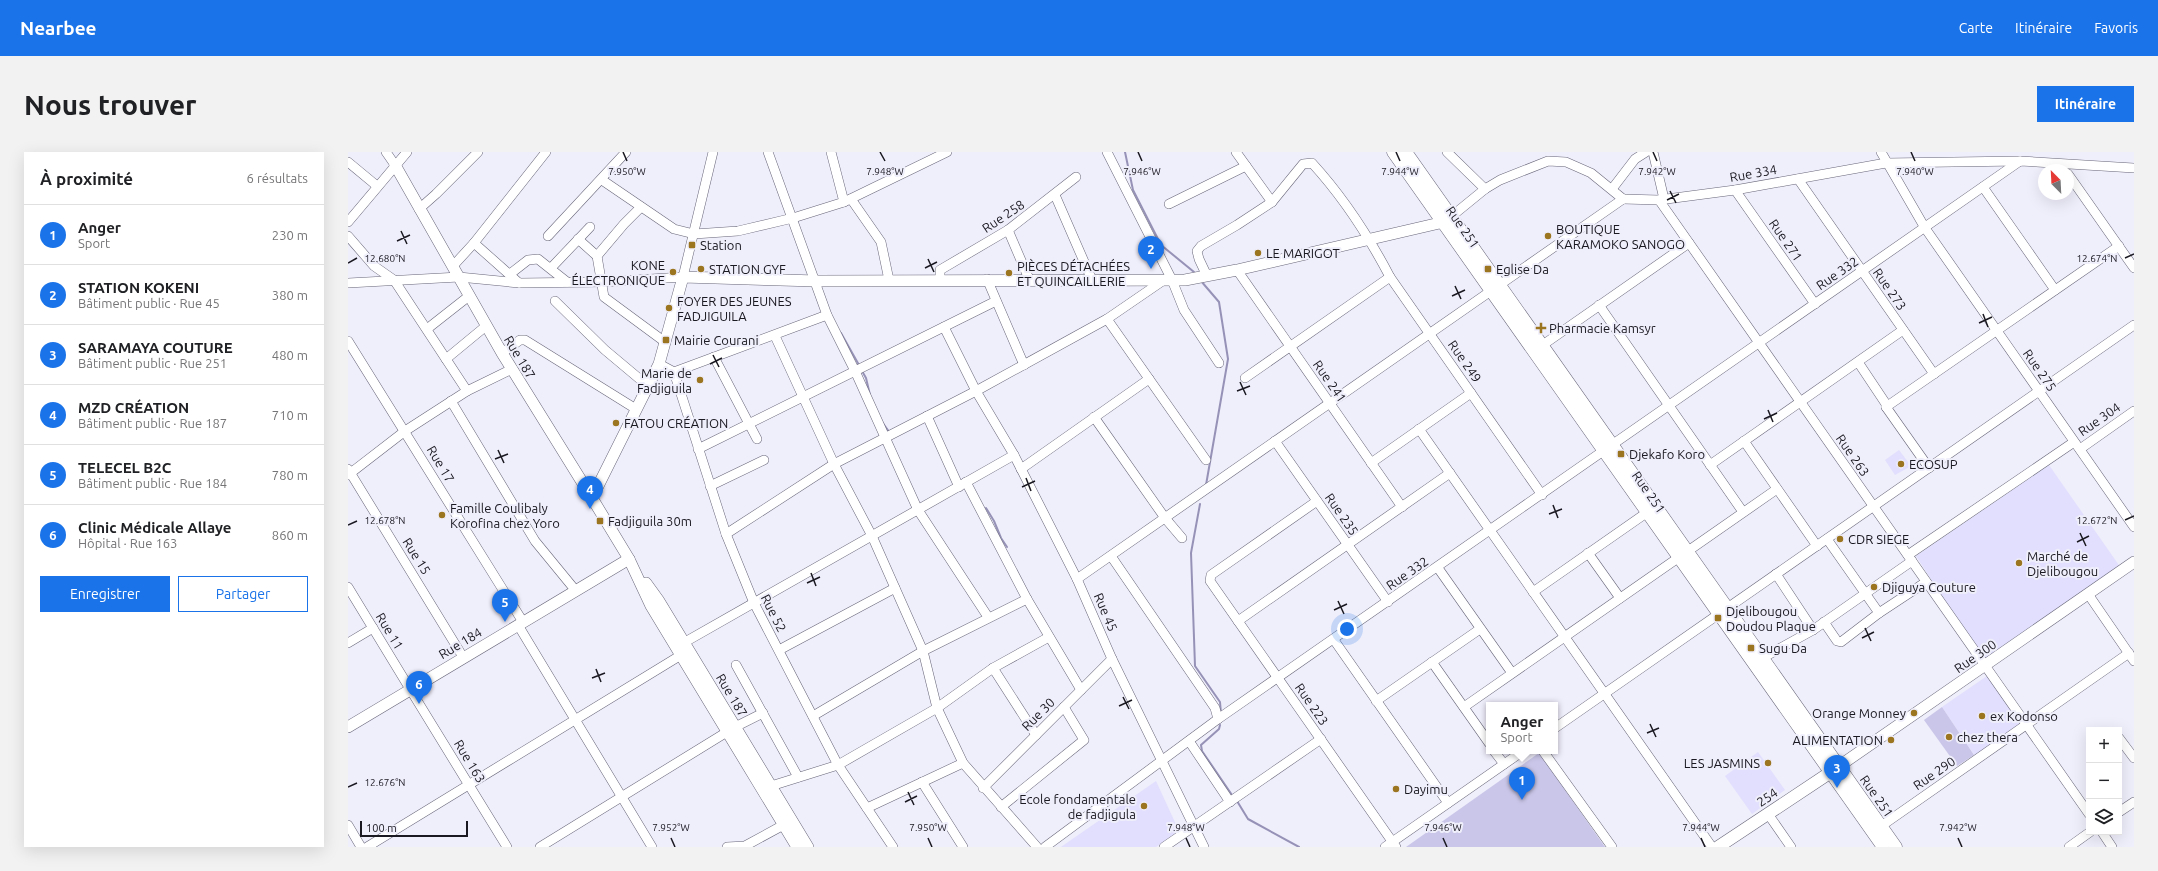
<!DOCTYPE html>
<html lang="fr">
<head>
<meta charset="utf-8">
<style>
	:root { --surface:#fff; --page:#f2f2f2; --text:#202124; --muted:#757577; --line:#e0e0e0; --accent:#1a73e8 }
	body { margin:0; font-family:Ubuntu,sans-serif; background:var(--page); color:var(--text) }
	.controls { position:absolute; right:12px; bottom:12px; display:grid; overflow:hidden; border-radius:0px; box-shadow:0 4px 16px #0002 }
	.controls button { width:36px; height:36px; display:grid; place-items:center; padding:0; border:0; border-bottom:1px solid var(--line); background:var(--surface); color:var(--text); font:20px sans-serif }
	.compass { position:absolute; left:1690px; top:12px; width:36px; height:36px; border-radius:50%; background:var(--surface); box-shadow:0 4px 16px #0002; rotate:336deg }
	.scale { position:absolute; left:12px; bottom:10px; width:108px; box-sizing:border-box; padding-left:4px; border:2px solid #1a1921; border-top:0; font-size:11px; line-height:14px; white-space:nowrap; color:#1a1921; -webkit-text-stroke:3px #efeefb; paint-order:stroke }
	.you { position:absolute; left:999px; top:477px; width:14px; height:14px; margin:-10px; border:3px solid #fff; border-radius:50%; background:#1a73e8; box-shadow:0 0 0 6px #1a73e833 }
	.badge { display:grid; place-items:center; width:26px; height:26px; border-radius:50%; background:var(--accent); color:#fff; font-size:13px; font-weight:700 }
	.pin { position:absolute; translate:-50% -33px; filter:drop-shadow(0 1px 2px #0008) }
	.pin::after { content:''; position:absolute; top:21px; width:14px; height:12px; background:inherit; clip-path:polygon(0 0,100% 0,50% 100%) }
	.popup { position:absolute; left:1138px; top:550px; width:72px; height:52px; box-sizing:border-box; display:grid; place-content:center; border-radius:0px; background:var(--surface); filter:drop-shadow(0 1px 3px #0005); font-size:13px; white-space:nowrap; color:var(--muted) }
	.popup b { font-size:15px; color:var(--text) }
	.popup::after { content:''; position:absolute; left:50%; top:100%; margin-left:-8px; border:8px solid transparent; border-top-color:var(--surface) }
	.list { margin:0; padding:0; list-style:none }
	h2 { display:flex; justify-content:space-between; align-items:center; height:52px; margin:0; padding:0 16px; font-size:17px }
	h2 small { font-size:13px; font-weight:400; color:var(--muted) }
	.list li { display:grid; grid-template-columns:26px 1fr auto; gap:12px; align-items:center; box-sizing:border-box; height:60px; padding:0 16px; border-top:1px solid var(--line) }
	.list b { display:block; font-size:15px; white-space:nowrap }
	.list p { margin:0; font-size:13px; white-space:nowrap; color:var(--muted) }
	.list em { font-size:13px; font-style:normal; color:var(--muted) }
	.actions { display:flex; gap:8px; padding:12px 16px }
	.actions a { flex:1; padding:9px 0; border:1px solid var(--accent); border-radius:0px; text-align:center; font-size:14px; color:var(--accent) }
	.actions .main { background:var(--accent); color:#fff }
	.icon { flex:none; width:22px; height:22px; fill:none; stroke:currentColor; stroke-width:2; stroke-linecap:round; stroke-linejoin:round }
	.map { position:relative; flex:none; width:1786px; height:695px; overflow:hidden; border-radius:0px }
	header { display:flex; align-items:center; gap:24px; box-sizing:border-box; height:56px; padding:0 20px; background:var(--accent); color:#fff }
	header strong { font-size:19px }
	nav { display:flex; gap:22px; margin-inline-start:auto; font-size:14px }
	.intro { display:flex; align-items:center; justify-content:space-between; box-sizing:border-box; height:96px; padding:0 24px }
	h1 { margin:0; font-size:28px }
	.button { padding:10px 18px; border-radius:0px; background:var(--accent); color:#fff; font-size:14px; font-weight:700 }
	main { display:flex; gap:24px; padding:0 24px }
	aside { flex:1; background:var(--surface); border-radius:0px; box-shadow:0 4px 16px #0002 }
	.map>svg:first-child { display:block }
	.built { fill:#e1dffd }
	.pitch { fill:#c9c6e9 }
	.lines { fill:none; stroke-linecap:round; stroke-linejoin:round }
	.stream { stroke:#9692b7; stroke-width:2 }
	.minor-casing { stroke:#676679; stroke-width:10 }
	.tertiary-casing { stroke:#676679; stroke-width:12 }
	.secondary-casing { stroke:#676679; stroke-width:13 }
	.minor { stroke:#fff; stroke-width:9 }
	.tertiary { stroke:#fff; stroke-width:11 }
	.secondary { stroke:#fff; stroke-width:12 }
	.ticks { fill:none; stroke:#1a1921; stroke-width:1.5 }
	.poi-dot { fill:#9b7520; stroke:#efeefb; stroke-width:1.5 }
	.labels { text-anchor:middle; stroke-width:4; stroke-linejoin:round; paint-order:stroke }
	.street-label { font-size:13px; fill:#1a1921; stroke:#efeefb }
	.poi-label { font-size:13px; fill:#1a1921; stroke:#efeefb; text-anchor:start }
	.ticks-label { font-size:10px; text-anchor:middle; fill:#1a1921; stroke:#efeefb; stroke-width:4; stroke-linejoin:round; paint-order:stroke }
</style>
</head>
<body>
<header>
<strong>Nearbee</strong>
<nav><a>Carte</a><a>Itinéraire</a><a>Favoris</a></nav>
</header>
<div class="intro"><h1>Nous trouver</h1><a class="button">Itinéraire</a></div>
<main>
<aside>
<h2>À proximité<small>6 résultats</small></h2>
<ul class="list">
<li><span class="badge">1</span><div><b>Anger</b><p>Sport</p></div><em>230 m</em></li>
<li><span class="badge">2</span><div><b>STATION KOKENI</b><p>Bâtiment public · Rue 45</p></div><em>380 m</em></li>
<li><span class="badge">3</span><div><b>SARAMAYA COUTURE</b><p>Bâtiment public · Rue 251</p></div><em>480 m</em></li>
<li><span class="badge">4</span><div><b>MZD CRÉATION</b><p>Bâtiment public · Rue 187</p></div><em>710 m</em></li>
<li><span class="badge">5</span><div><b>TELECEL B2C</b><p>Bâtiment public · Rue 184</p></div><em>780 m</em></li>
<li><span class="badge">6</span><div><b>Clinic Médicale Allaye</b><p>Hôpital · Rue 163</p></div><em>860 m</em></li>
</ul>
<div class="actions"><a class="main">Enregistrer</a><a>Partager</a></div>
</aside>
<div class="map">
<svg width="1786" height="695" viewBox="0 0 1786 695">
	<rect width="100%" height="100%" fill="#efeefb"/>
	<g class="built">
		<path d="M1551,298L1563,314L1547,323L1537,308Z"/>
		<path d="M1701,313L1775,419L1637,511L1568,404Z"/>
		<path d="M1639,524L1673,573L1627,604L1594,555Z"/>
		<path d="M1410,600L1437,638L1404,662L1377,624Z"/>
		<path d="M808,629L831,679L808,695H713Z"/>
	</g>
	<g class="pitch">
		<path d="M1594,555L1626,603L1609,614L1576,568Z"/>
		<path d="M1191,601L1257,695H1058Z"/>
	</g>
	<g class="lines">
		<g class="stream">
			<path d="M777,0L785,38L813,93L846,120"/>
			<path d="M853,129L871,150L880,207L858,333"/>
			<path d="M493,181L511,213"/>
			<path d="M514,219L518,226L522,243"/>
			<path d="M534,270L542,281"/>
			<path d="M852,352L843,401L847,514L872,550L873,561"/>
			<path d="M638,356L646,369L653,386L659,395"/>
			<path d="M872,573L871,577L853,593L854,599L884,643"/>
			<path d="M889,649L900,667L951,695"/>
		</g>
		<g class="minor-casing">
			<g id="minor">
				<path d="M38,0L47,13"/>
				<path d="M420,0L479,163L507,219L570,358L640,465"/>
				<path d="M483,0L496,50"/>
				<path d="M759,0L824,128L836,158L871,211"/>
				<path d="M888,0L924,50"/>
				<path d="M1099,0L1137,37"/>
				<path d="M1305,0L1316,47"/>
				<path d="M1533,0L1577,76L1786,375"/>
				<path d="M0,10L29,34"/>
				<path d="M1720,22L1786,116"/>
				<path d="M1450,27L1586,222"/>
				<path d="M254,28L326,77L346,82L390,79L445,66L496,50L599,0"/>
				<path d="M1635,35L1707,138"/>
				<path d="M1264,37L1287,7L1298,0"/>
				<path d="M1387,38L1467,152"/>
				<path d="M707,43L744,128"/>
				<path d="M503,47L533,90L541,128"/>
				<path d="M1275,47L1311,48L1387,38L1538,11L1672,9L1786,16"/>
				<path d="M1311,48L1741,662"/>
				<path d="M821,52L898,14"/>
				<path d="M71,57L88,42L130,0"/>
				<path d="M1099,68L1137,37L1152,28L1200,9L1218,10L1243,21L1275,47"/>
				<path d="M0,70L59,0"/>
				<path d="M660,78L681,127"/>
				<path d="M0,84L26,114L46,128L119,239"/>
				<path d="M200,84L278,0"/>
				<path d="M230,87L249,104L256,145L317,190"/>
				<path d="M249,104L276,72L293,55"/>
				<path d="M105,114L126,91"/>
				<path d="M203,116L242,75"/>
				<path d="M889,118L1054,355"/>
				<path d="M162,122L180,108L190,107L219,130"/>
				<path d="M859,124L851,107L849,99L853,94L889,73L924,50L955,12L964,11C996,46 1020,83 1042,125L1194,343"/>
				<path d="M592,127V118L660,78L728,25"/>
				<path d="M639,127L676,213"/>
				<path d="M0,131L111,125L171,131L254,130L335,125L365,0"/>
				<path d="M171,131L126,91L198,0"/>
				<path d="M207,149L257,198L300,234"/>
				<path d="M1251,153L1395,360"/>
				<path d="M759,167L858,308"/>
				<path d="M596,175L628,239L666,303L729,427L764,507L856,695"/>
				<path d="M79,177L121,144"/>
				<path d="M427,184L486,312L524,384L575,499L589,556L615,611L689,695"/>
				<path d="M0,189L175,470"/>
				<path d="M1189,197L1341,91"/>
				<path d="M154,201L172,188H177L288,257"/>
				<path d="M366,205L409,287"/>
				<path d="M98,207L138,174"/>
				<path d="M1510,210L1538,252V255L1581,316"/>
				<path d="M311,212L326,220L479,163"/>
				<path d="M326,220L378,382L406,451L490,613L545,695"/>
				<path d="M897,226L1042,125"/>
				<path d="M103,249L187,389L228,439"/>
				<path d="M1538,255L1771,94"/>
				<path d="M579,264L611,335"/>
				<path d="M746,265L817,366L834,386"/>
				<path d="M1071,277L1364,695"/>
				<path d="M927,289L1040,450"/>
				<path d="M1396,289L1469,394"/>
				<path d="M350,297L648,149"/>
				<path d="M1732,297L1786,259"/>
				<path d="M1023,311L1123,241"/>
				<path d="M1362,313L1555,178"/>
				<path d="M0,317L115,505"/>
				<path d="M673,317L801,227"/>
				<path d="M0,323L57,279L119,239L164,217"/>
				<path d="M618,330L679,447L733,538"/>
				<path d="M362,334L416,308"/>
				<path d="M969,349L863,423L862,429L1048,695"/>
				<path d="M378,382L486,312L628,239L759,167L813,130"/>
				<path d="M1479,387L1531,461"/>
				<path d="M1240,401L1272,446"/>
				<path d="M1560,403L1726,290"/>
				<path d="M763,404L867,556L870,567"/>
				<path d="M1090,416L1164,521"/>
				<path d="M1428,422L1465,478"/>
				<path d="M729,427L1275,47"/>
				<path d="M0,435L62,537"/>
				<path d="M1185,440L1304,357"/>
				<path d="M1740,442L1786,509"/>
				<path d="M890,469L1102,321"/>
				<path d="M1476,470L1489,489L1493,490L1531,461L1578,430"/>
				<path d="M170,473L304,695"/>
				<path d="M986,488L1100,651"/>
				<path d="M0,491L25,476"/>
				<path d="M330,494L666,303"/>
				<path d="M431,498L547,436"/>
				<path d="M1409,509L1465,478L1564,409"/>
				<path d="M1084,510L1141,591"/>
				<path d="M388,513L450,625"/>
				<path d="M645,516L688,583"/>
				<path d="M62,537L159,695"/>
				<path d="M1028,549L1132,477"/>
				<path d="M1116,555L1429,337"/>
				<path d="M465,564L575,499L679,447"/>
				<path d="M1207,576L1786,173"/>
				<path d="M1771,586L1786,606"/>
				<path d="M841,589L882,650"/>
				<path d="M1146,599L1156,612"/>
				<path d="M1195,599L1264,695"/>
				<path d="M574,630L615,695"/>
				<path d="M423,634L490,613L589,556L645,516L701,485"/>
				<path d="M635,636L764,507"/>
				<path d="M653,655L736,588L716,555"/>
				<path d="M519,656L615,611"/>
				<path d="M1771,660L1786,650"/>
				<path d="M1420,662L1443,695"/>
				<path d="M0,673L13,695"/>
				<path d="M1529,677L1781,501"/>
				<path d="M1754,680L1764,695"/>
				<path d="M19,695L338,500"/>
				<path d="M192,695L387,575L415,561"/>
				<path d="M379,695L397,694L441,670"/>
				<path d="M697,695L870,567L1672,9"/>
				<path d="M816,695L973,587"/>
				<path d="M1037,695L1175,599"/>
				<path d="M1721,695L1742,680"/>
			</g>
		</g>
		<g class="tertiary-casing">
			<g id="tertiary">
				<path d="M47,13L154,201L244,346L281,407L303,454L449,695"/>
				<path d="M244,346L311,212L335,125L468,129L837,128L889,118L1096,70"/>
				<path d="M298,431L311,449L460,695"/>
				<path d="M0,575L281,407"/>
				<path d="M1484,619L1786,410"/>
			</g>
		</g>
		<g class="secondary-casing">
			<g id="secondary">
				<path d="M1045,0L1535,695"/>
				<path d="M1058,0L1548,695"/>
				<path d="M1370,695L1483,620"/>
			</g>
		</g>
		<use href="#minor" class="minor"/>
		<use href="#tertiary" class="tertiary"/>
		<use href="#secondary" class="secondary"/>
	</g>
	<path class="ticks" d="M275,0L279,9M532,0L537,9M790,0L794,9M1048,0L1052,9M1305,0L1309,9M1563,0L1567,9M1322,39L1328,51M1319,48L1331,42M53,79L59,92M49,89L62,83M1777,106L1786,102M580,107L586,120M0,111L9,106M577,116L589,110M1107,134L1113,147M1104,144L1117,138M1635,162L1640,175M1631,171L1644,165M365,203L371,215M362,212L374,206M892,230L898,243M889,239L902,234M1420,258L1425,270M1416,267L1429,261M150,298L156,311M147,307L160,302M678,326L683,339M674,335L687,329M1205,353L1210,366M1201,362L1214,357M1777,368L1786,364M0,373L9,369M1732,381L1738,394M1729,390L1741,384M463,421L468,434M459,431L472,425M990,449L996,462M986,458L999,452M1517,476L1523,489M1514,486L1526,480M248,517L253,530M244,526L257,521M775,545L781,557M771,554L784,548M1302,572L1308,585M1299,581L1311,576M0,635L9,631M560,640L566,653M557,650L569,644M323,686L327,695M580,686L584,695M838,686L842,695M1095,686L1099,695M1353,686L1357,695M1610,686L1614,695"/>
	<g class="poi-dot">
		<circle cx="1200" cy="84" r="4"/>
		<rect x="340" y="89" width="8" height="8" rx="2"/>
		<circle cx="910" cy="101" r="4"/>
		<circle cx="353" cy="117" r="4"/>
		<rect x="1136" y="113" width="8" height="8" rx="2"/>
		<circle cx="325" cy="120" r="4"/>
		<circle cx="661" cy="121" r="4"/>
		<circle cx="321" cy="156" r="4"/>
		<path d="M1191 170h4v4h4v4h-4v4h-4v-4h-4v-4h4z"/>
		<rect x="314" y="184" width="8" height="8" rx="2"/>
		<circle cx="352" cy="228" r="4"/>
		<circle cx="268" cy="271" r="4"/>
		<rect x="1269" y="298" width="8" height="8" rx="2"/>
		<circle cx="1553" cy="312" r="4"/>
		<circle cx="94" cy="363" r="4"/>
		<rect x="248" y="365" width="8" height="8" rx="2"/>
		<circle cx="1492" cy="387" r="4"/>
		<circle cx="1671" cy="411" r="4"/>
		<circle cx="1526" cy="435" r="4"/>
		<rect x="1366" y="462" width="8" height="8" rx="2"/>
		<rect x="1399" y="492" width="8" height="8" rx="2"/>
		<circle cx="1566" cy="561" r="4"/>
		<circle cx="1634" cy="564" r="4"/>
		<circle cx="1601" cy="585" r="4"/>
		<circle cx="1543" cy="588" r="4"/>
		<circle cx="1420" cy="611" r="4"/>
		<circle cx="1048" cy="637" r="4"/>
		<circle cx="796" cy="654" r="4"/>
	</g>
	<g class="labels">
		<g class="street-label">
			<text transform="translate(1405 21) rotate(-10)" y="5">Rue 334</text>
			<text transform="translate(655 64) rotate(-34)" y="5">Rue 258</text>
			<text transform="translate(1115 75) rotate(55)" y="5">Rue 251</text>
			<text transform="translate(1438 88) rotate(55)" y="5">Rue 271</text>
			<text transform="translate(1489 121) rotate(-35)" y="5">Rue 332</text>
			<text transform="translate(1542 137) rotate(55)" y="5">Rue 273</text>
			<text transform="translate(172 205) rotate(59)" y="5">Rue 187</text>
			<text transform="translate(1117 209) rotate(55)" y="5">Rue 249</text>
			<text transform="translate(1692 218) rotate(55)" y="5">Rue 275</text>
			<text transform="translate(982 229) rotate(55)" y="5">Rue 241</text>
			<text transform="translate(1751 267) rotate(-35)" y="5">Rue 304</text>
			<text transform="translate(1505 303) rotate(55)" y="5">Rue 263</text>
			<text transform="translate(93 312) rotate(59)" y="5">Rue 17</text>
			<text transform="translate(1301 340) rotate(55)" y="5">Rue 251</text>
			<text transform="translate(994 362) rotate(55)" y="5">Rue 235</text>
			<text transform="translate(69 404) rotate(58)" y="5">Rue 15</text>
			<text transform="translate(1059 421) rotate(-35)" y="5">Rue 332</text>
			<text transform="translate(758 460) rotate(67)" y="5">Rue 45</text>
			<text transform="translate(426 461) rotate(63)" y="5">Rue 52</text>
			<text transform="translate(42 479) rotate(59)" y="5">Rue 11</text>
			<text transform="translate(112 491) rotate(-31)" y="5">Rue 184</text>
			<text transform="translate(1627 504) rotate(-35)" y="5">Rue 300</text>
			<text transform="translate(384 543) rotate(59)" y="5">Rue 187</text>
			<text transform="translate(964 552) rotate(55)" y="5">Rue 223</text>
			<text transform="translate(690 562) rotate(-45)" y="5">Rue 30</text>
			<text transform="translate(122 609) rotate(59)" y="5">Rue 163</text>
			<text transform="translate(1586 621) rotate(-35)" y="5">Rue 290</text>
			<text transform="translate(1529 644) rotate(55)" y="5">Rue 251</text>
			<text transform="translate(1419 645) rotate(-34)" y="5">254</text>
		</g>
		<g class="poi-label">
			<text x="1208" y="82">BOUTIQUE<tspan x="1208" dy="15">KARAMOKO SANOGO</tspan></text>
			<text x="352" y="98">Station</text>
			<text x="918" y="106">LE MARIGOT</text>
			<text x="317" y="118" text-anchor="end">KONE<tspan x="317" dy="15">ÉLECTRONIQUE</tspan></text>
			<text x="669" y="119">PIÈCES DÉTACHÉES<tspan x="669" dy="15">ET QUINCAILLERIE</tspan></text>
			<text x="361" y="122">STATION GYF</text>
			<text x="1148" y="122">Eglise Da</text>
			<text x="329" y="154">FOYER DES JEUNES<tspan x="329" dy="15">FADJIGUILA</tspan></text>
			<text x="1201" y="181">Pharmacie Kamsyr</text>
			<text x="326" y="193">Mairie Courani</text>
			<text x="344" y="226" text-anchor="end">Marie de<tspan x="344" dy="15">Fadjiguila</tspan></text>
			<text x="276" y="276">FATOU CRÉATION</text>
			<text x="1281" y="307">Djekafo Koro</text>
			<text x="1561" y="317">ECOSUP</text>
			<text x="102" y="361">Famille Coulibaly<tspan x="102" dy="15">Korofina chez Yoro</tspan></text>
			<text x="260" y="374">Fadjiguila 30m</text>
			<text x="1500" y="392">CDR SIEGE</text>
			<text x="1679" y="409">Marché de<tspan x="1679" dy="15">Djelibougou</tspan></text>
			<text x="1534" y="440">Djiguya Couture</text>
			<text x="1378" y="464">Djelibougou<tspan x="1378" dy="15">Doudou Plaque</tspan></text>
			<text x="1411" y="501">Sugu Da</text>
			<text x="1558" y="566" text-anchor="end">Orange Monney</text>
			<text x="1642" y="569">ex Kodonso</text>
			<text x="1609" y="590">chez thera</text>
			<text x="1535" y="593" text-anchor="end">ALIMENTATION</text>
			<text x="1412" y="616" text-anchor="end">LES JASMINS</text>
			<text x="1056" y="642">Dayimu</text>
			<text x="788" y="652" text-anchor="end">Ecole fondamentale<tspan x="788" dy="15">de fadjigula</tspan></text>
		</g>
	</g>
	<g class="ticks-label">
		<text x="279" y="23">7.950°W</text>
		<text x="537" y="23">7.948°W</text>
		<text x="794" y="23">7.946°W</text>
		<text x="1052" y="23">7.944°W</text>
		<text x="1309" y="23">7.942°W</text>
		<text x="1567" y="23">7.940°W</text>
		<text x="1749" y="110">12.674°N</text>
		<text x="37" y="110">12.680°N</text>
		<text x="1749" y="372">12.672°N</text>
		<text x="37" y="372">12.678°N</text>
		<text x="37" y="634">12.676°N</text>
		<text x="323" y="679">7.952°W</text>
		<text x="580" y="679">7.950°W</text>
		<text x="838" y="679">7.948°W</text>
		<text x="1095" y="679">7.946°W</text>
		<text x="1353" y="679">7.944°W</text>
		<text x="1610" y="679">7.942°W</text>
	</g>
</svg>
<div class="controls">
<button>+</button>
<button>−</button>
<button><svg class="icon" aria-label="layers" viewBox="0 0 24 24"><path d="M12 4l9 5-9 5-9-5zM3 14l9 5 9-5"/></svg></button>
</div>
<svg class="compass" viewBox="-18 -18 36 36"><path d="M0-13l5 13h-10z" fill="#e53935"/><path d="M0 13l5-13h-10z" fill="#757577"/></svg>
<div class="scale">100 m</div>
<div class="you"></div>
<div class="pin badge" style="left:1174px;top:648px">1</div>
<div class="popup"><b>Anger</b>Sport</div>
<div class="pin badge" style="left:803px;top:117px">2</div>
<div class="pin badge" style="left:1489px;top:636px">3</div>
<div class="pin badge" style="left:242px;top:357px">4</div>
<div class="pin badge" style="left:157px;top:470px">5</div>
<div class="pin badge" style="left:71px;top:552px">6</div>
</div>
</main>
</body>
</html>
